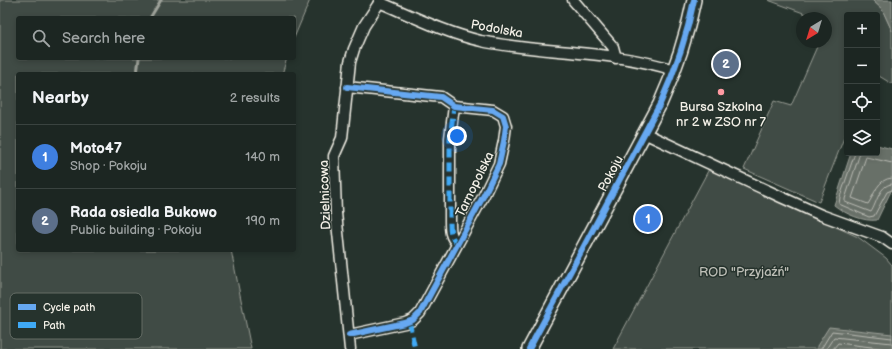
<!DOCTYPE html>
<html lang="en">
<head>
<meta charset="utf-8">
<style>
	:root { --surface:#1c2622; --page:#29322f; --text:#f1f3f6; --muted:#a0a5a5; --line:#3a4340; --accent:#1a73e8 }
	body { margin:0; font-family:"Balsamiq Sans",sans-serif; background:var(--page); color:var(--text) }
	.controls { position:absolute; right:12px; top:12px; display:grid; overflow:hidden; border-radius:4px; box-shadow:0 2px 6px #0003 }
	.controls button { width:36px; height:36px; display:grid; place-items:center; padding:0; border:0; border-bottom:1px solid var(--line); background:var(--surface); color:var(--text); font:20px sans-serif }
	.compass { position:absolute; left:796px; top:12px; width:36px; height:36px; border-radius:50%; background:var(--surface); box-shadow:0 2px 6px #0003; rotate:218deg }
	.you { position:absolute; left:457px; top:136px; width:14px; height:14px; margin:-10px; border:3px solid #fff; border-radius:50%; background:#1a73e8; box-shadow:0 0 0 6px #1a73e833 }
	.badge { display:grid; place-items:center; width:26px; height:26px; border-radius:50%; background:var(--accent); color:#fff; font-size:13px; font-weight:700 }
	.pin { position:absolute; translate:-50% -50%; border:2px solid #fff; box-shadow:0 1px 4px #0006 }
	.list { margin:0; padding:0; list-style:none }
	h2 { display:flex; justify-content:space-between; align-items:center; height:52px; margin:0; padding:0 16px; font-size:17px }
	h2 small { font-size:13px; font-weight:400; color:var(--muted) }
	.list li { display:grid; grid-template-columns:26px 1fr auto; gap:12px; align-items:center; box-sizing:border-box; height:64px; padding:0 16px; border-top:1px solid var(--line) }
	.list b { display:block; font-size:15px; white-space:nowrap }
	.list p { margin:0; font-size:13px; white-space:nowrap; color:var(--muted) }
	.list em { font-size:13px; font-style:normal; color:var(--muted) }
	.icon { flex:none; width:22px; height:22px; fill:none; stroke:currentColor; stroke-width:2; stroke-linecap:round; stroke-linejoin:round }
	.map { position:relative; flex:none; width:892px; height:349px; overflow:hidden }
	.search { position:absolute; background:var(--surface); box-shadow:0 2px 6px #0003; left:16px; top:16px; width:280px; height:44px; display:flex; align-items:center; gap:10px; box-sizing:border-box; padding:0 14px; border-radius:4px; color:var(--muted); font-size:15px }
	.panel { position:absolute; background:var(--surface); box-shadow:0 2px 6px #0003; left:16px; top:72px; width:280px; height:180px; border-radius:4px }
	.map>svg:first-child { display:block }
	.green { fill:#414b45; stroke:#9a9e96 }
	.water { fill:#676f68; stroke:#9fa39b }
	.lines { fill:none; stroke-linecap:round; stroke-linejoin:round }
	.shore { stroke:#bcbdb5; stroke-width:1 }
	.stream { stroke:#9fa39b; stroke-width:3 }
	.minor-casing { stroke:#f4f1e8; stroke-width:13 }
	.tertiary-casing { stroke:#f4f1e8; stroke-width:16 }
	.minor { stroke:#26332d; stroke-width:10 }
	.tertiary { stroke:#26332d; stroke-width:13 }
	.quiet { stroke:#3fa9f5; stroke-width:5; stroke-dasharray:10 5; stroke-linecap:butt }
	.cycleway-casing { stroke:#26332d; stroke-width:8 }
	.cycleway { stroke:#66a8f1; stroke-width:6 }
	.poi-dot { fill:#ff9aa2; stroke:#26332d; stroke-width:1.5 }
	.labels { text-anchor:middle; stroke-width:3; stroke-linejoin:round; paint-order:stroke }
	.street-label { font-size:13px; fill:#f4f1e8; stroke:#26332d }
	.poi-label { font-size:13px; fill:#f4f1e8; stroke:#26332d }
	.park-label { font-size:13px; fill:#bebfb7; stroke:#26332d }
	.key { fill:#26332d; stroke:#646c65; stroke-width:1 }
	.key-label { font-size:11px; fill:#f4f1e8 }
</style>
</head>
<body>
<div class="map">
<svg width="892" height="349" viewBox="0 0 892 349">
	<rect width="100%" height="100%" fill="#26332d"/>
	<filter id="ink" filterUnits="userSpaceOnUse"><feTurbulence type="fractalNoise" baseFrequency=".025" numOctaves="2"/><feDisplacementMap in="SourceGraphic" scale="8" xChannelSelector="R" yChannelSelector="G"/><feConvolveMatrix kernelMatrix="1 2 1 2 8 2 1 2 1" color-interpolation-filters="sRGB"/></filter>
	<g filter="url(#ink)">
		<g class="green">
			<path d="M0,0H310L294,38V18H18V58H287L282,74H18V250H231L251,349H0Z"/>
			<path d="M768,0H872L882,9L892,31V84L879,76H877V15H847V130L819,202L744,169L774,101L791,106L819,42H826V25L828,21L826,20V18H817Z"/>
			<path d="M709,169L858,237L886,258L892,265V349H613Z"/>
		</g>
		<g class="water">
			<path d="M872,0H892V31L882,9Z"/>
			<path d="M877,145L892,149V189L877,220C864,222 845,214 834,205L851,153H877Z"/>
			<path d="M829,327L892,334V349H817V346Z"/>
		</g>
		<g class="lines">
			<g class="shore">
				<path d="M855,153L840,197L839,204L869,217L874,216L887,192L892,190"/>
				<path d="M860,153L845,199V202L871,212C877,203 879,185 892,184"/>
				<path d="M892,163L866,157L852,198L868,204C875,194 877,179 892,178"/>
				<path d="M821,349L832,331L892,338"/>
				<path d="M826,349L834,337L892,343"/>
				<path d="M833,349L838,343L888,349"/>
			</g>
			<g class="stream">
				<path d="M150,18L161,0"/>
				<path d="M137,74L139,58"/>
			</g>
			<g class="minor-casing">
				<g id="minor">
					<path d="M573,0L613,47L616,58"/>
					<path d="M379,2C412,16 446,33 481,41C545,54 612,50 674,70"/>
					<path d="M347,87L441,97L454,106L493,110L503,116L506,126L504,141L499,164L484,195L420,313L413,320L405,323L349,335"/>
					<path d="M454,106L450,138V221C450,230 450,237 457,243"/>
					<path d="M644,133L781,197L821,215L882,237L892,244"/>
					<path d="M350,349L336,213L334,156L342,138L350,62L354,49L364,26L381,0"/>
				</g>
			</g>
			<g class="tertiary-casing">
				<path id="tertiary" d="M529,349L660,104C675,71 687,36 694,0"/>
			</g>
			<use href="#minor" class="minor"/>
			<use href="#tertiary" class="tertiary"/>
			<g class="quiet">
				<path d="M457,107L454,106L450,138V221C450,230 450,237 457,243"/>
				<path d="M409,321L415,349"/>
			</g>
			<g class="cycleway-casing">
				<g id="cycleway">
					<path d="M347,87L441,97L454,106L493,110L503,116L506,126L504,141L499,164L484,195L420,313L413,320L405,323L349,335"/>
					<path d="M529,349L660,104C675,71 687,36 694,0"/>
				</g>
			</g>
			<use href="#cycleway" class="cycleway"/>
		</g>
	</g>
	<circle class="poi-dot" cx="721" cy="92" r="4"/>
	<g class="labels">
		<g class="street-label">
			<text transform="translate(497 28) rotate(10)" y="5">Podolska</text>
			<text transform="translate(610 173) rotate(-62)" y="5">Pokoju</text>
			<text transform="translate(474 184) rotate(-64)" y="5">Tarnopolska</text>
			<text transform="translate(324 195) rotate(-92)" y="5">Dzielnicowa</text>
		</g>
		<g class="poi-label">
			<text x="721" y="111">Bursa Szkolna<tspan x="721" dy="15">nr 2 w ZSO nr 7</tspan></text>
		</g>
		<g class="park-label">
			<text x="744" y="276">ROD "Przyjaźń"</text>
		</g>
	</g>
	<rect x="10" y="293" width="132" height="46" rx="6" class="key"/>
	<rect x="18" y="304" width="18" height="6" fill="#66a8f1"/>
	<rect x="18" y="322" width="18" height="6" fill="#3fa9f5"/>
	<g class="key-label">
		<text x="43" y="311">Cycle path</text>
		<text x="43" y="329">Path</text>
	</g>
</svg>
<div class="controls">
<button>+</button>
<button>−</button>
<button><svg class="icon" aria-label="locate" viewBox="0 0 24 24"><circle cx="12" cy="12" r="6"/><path d="M12 2v4M12 18v4M2 12h4M18 12h4"/></svg></button>
<button><svg class="icon" aria-label="layers" viewBox="0 0 24 24"><path d="M12 4l9 5-9 5-9-5zM3 14l9 5 9-5"/></svg></button>
</div>
<svg class="compass" viewBox="-18 -18 36 36"><path d="M0-13l5 13h-10z" fill="#e53935"/><path d="M0 13l5-13h-10z" fill="#a0a5a5"/></svg>
<div class="you"></div>
<div class="pin badge" style="left:648px;top:219px;background:#3f7fe0">1</div>
<div class="pin badge" style="left:726px;top:64px;background:#5c6f8a">2</div>
<div class="search"><svg class="icon" aria-label="search" viewBox="0 0 24 24"><circle cx="10" cy="10" r="6"/><path d="M15 15l6 6"/></svg>Search here</div>
<section class="panel">
<h2>Nearby<small>2 results</small></h2>
<ul class="list">
<li><span class="badge" style="background:#3f7fe0">1</span><div><b>Moto47</b><p>Shop · Pokoju</p></div><em>140 m</em></li>
<li><span class="badge" style="background:#5c6f8a">2</span><div><b>Rada osiedla Bukowo</b><p>Public building · Pokoju</p></div><em>190 m</em></li>
</ul>
</section>
</div>
</body>
</html>
